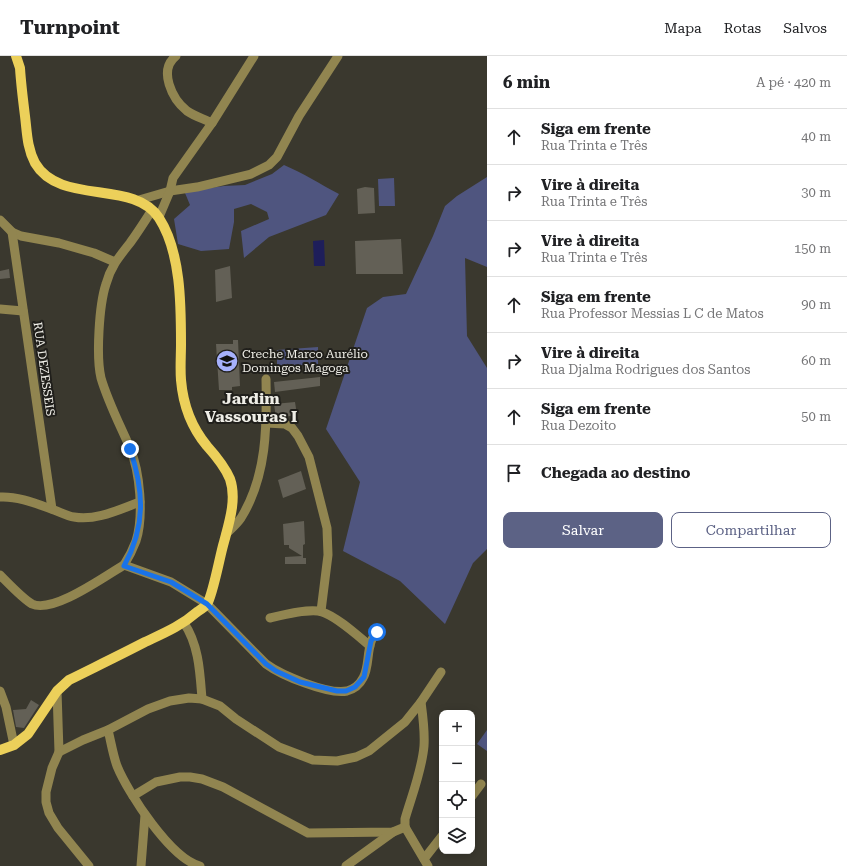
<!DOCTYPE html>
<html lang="pt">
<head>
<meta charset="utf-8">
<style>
	:root { --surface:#fff; --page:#f2f2f2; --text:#202124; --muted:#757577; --line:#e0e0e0; --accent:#5c6285 }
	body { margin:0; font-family:"Roboto Serif",serif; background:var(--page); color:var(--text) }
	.controls { position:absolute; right:12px; bottom:12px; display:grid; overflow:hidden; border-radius:8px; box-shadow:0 2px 10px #0003 }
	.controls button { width:36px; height:36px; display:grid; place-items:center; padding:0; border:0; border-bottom:1px solid var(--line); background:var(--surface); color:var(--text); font:20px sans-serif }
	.stop { position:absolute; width:12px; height:12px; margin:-9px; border:3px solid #1a73e8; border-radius:50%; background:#fff }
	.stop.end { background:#1a73e8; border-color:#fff; box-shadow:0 1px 4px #0008 }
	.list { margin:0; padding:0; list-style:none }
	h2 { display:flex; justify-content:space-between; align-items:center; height:52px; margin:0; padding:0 16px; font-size:17px }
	h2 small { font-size:13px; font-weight:400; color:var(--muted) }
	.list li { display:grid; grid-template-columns:26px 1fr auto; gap:12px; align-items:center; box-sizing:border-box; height:56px; padding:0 16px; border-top:1px solid var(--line) }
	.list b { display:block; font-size:15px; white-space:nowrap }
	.list p { margin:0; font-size:13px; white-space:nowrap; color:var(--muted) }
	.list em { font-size:13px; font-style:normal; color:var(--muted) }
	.actions { display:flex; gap:8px; padding:12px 16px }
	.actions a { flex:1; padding:9px 0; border:1px solid var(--accent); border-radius:8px; text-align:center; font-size:14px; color:var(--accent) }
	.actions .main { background:var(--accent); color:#fff }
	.icon { flex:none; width:22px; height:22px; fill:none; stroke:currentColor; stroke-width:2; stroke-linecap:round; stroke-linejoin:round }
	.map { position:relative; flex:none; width:487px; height:810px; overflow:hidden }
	header { display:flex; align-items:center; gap:24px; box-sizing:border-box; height:56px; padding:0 20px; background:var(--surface); border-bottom:1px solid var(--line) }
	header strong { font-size:19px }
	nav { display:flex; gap:22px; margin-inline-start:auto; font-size:14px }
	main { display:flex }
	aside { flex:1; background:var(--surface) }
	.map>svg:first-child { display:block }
	.green { fill:#4f557f }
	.water { fill:#1e1e5a }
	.building { fill:#636056 }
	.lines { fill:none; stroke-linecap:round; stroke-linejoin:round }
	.minor { stroke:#918550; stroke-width:9 }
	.major { stroke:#ecd05a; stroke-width:10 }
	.route { stroke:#1a73e8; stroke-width:5 }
	.labels { text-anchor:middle; stroke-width:4; stroke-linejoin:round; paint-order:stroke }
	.poi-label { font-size:12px; fill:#efeee7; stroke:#201f1b; text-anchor:start }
	.street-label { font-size:12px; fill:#efeee7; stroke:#201f1b }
	.district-label { font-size:16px; font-weight:bold; fill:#efeee7; stroke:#201f1b }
</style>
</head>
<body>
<header>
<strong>Turnpoint</strong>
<nav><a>Mapa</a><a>Rotas</a><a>Salvos</a></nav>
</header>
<main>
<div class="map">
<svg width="487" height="810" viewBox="0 0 487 810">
	<rect width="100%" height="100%" fill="#3a382e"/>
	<g class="green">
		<path d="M284,109C303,117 320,128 339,138L326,159L269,181L244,202L241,175L269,163L267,156L251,148L234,153V166L229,193L201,195L178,188L174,163L190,149L185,137L203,133L224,130L245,129L272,118Z"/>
		<path d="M487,121V211L465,202L467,280L487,312V493L473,507L445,568L400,525L343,495L360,426L326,373L367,252L383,241L406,238L433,180L445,150L457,140Z"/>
		<path d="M394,122L395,150H379L378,123Z"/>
		<path d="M318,291V308L277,311V294Z"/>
		<path d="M487,674V695L477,688Z"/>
	</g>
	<path class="water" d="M324,184L325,210H314L313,185Z"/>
	<g class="building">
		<path d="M365,131L374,132L375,157L358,158L357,133Z"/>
		<path d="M401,183L403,218H356L355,185Z"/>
		<path d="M230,210L232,242L216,246L215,214Z"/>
		<path d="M9,213L10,222L0,223V215Z"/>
		<path d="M233,284H238L240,330L232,331V334H219L216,288H233Z"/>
		<path d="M320,321V330L275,336L274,326Z"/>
		<path d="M295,346L297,359L276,362L274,348Z"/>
		<path d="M301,415L306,433L283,442L278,424Z"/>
		<path d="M304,465L305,488L303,489V502H306V508H285V501L302,500L289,492V489H284L283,468Z"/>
		<path d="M31,644L39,649L24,672L16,671L13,654L26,653Z"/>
	</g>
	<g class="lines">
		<g class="minor">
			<path d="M176,0C158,14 172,43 187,55C194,60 204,63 212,67"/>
			<path d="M139,144L170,135L197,131L251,118L269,109L277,101L299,60L338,0"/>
			<path d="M159,161L170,135L173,122L212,67L254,0"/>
			<path d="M0,164L12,176L21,180L59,187L94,197L115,206"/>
			<path d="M12,176L52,453"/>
			<path d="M0,253L23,255"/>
			<path d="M266,367L285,368L292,372L298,380L309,401L327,472L328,499L321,555"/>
			<path d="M0,441C18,440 37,448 54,454C60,456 67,460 74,461C97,465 120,453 140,446"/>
			<path d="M226,478C231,473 237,468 241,462C267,420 267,370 266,323"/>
			<path d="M124,509C129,501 133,493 136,485C144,460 140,416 130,392C120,369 108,346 101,322C96,301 99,249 106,228C111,210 119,201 130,187C138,176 145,165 152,154"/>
			<path d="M124,509L171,526L207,548L266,608C281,619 328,639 347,635C354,633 360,628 363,622C369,612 367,597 371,586C372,582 375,579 377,575"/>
			<path d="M0,519C8,527 23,543 32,548C53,558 105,520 124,509"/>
			<path d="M270,562C283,559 310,552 322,556C336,560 358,580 370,590"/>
			<path d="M184,567C199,589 200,617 202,643"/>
			<path d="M0,635L6,651L14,689"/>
			<path d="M57,635L59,696L52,712L46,736V746L49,757L58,772L89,810"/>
			<path d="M108,674C111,686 113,699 117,710C128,737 171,803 200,810"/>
			<path d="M59,696L83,684L108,674L148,653L170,645L189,642L202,643L220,650L236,663L279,691L313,704L337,705L356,701L369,695L405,666L421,646L441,616"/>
			<path d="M133,740L156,726L180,721H190L202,723L223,731L308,777L393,776L405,771"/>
			<path d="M472,740L481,728"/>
			<path d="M405,771V763C412,739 422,714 424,690C425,675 423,661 421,646"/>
			<path d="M405,771L428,810"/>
			<path d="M424,803L442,780"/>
			<path d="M141,810L145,759"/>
			<path d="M346,810L393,776"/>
		</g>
		<path class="major" d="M0,694L14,689L28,678L57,635L69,624C95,611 120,599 145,586C164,577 181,570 197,556C200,554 205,551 207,548C213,539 220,499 224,486C229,467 237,443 230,423C225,411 216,400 207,390C192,372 183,348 181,324C180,312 181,300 181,288C181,249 181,196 159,162C134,123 60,150 35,107C27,92 27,76 25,60C23,44 21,28 20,12L16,0"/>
	</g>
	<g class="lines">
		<path class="route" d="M130,393C144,435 146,470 124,510L171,526L207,548L266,608L276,615L300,626L337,635H346L355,631L364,621L371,585L377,576"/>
	</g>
	<defs>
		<g id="school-disc" transform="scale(1.15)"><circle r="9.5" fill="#a6b1fc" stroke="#201f1b"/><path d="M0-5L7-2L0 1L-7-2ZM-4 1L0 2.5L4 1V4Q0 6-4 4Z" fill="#111"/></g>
	</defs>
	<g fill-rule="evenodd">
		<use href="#school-disc" x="227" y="305"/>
	</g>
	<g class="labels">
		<g class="poi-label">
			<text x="242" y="302">Creche Marco Aurélio<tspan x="242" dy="14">Domingos Magoga</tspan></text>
		</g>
		<g class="street-label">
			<text transform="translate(44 313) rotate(82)" y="4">RUA DEZESSEIS</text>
		</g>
		<g class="district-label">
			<text x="251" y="348">Jardim<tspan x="251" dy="18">Vassouras I</tspan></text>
		</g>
	</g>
</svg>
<div class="controls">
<button>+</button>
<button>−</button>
<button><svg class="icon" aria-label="locate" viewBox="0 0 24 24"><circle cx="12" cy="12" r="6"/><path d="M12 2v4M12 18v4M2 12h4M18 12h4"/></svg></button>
<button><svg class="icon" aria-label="layers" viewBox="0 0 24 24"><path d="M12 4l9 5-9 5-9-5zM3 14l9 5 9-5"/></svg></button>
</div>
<div class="stop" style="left:377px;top:576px"></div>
<div class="stop end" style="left:130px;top:393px"></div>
</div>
<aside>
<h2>6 min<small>A pé · 420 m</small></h2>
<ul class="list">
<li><svg class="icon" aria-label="ahead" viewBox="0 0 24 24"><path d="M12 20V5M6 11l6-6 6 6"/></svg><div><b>Siga em frente</b><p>Rua Trinta e Três</p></div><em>40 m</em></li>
<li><svg class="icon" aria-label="right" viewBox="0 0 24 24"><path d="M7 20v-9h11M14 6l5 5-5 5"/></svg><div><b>Vire à direita</b><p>Rua Trinta e Três</p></div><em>30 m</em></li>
<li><svg class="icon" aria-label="right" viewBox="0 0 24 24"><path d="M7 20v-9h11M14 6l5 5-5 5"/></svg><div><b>Vire à direita</b><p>Rua Trinta e Três</p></div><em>150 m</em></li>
<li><svg class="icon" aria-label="ahead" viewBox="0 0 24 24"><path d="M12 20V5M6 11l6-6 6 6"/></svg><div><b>Siga em frente</b><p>Rua Professor Messias L C de Matos</p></div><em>90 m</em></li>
<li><svg class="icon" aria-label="right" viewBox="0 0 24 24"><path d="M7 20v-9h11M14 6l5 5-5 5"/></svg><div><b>Vire à direita</b><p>Rua Djalma Rodrigues dos Santos</p></div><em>60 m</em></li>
<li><svg class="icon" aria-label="ahead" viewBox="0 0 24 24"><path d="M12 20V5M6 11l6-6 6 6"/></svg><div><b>Siga em frente</b><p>Rua Dezoito</p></div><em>50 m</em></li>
<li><svg class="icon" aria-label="arrive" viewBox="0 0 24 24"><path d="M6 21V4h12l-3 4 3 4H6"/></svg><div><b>Chegada ao destino</b></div></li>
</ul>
<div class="actions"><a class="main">Salvar</a><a>Compartilhar</a></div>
</aside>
</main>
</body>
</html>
